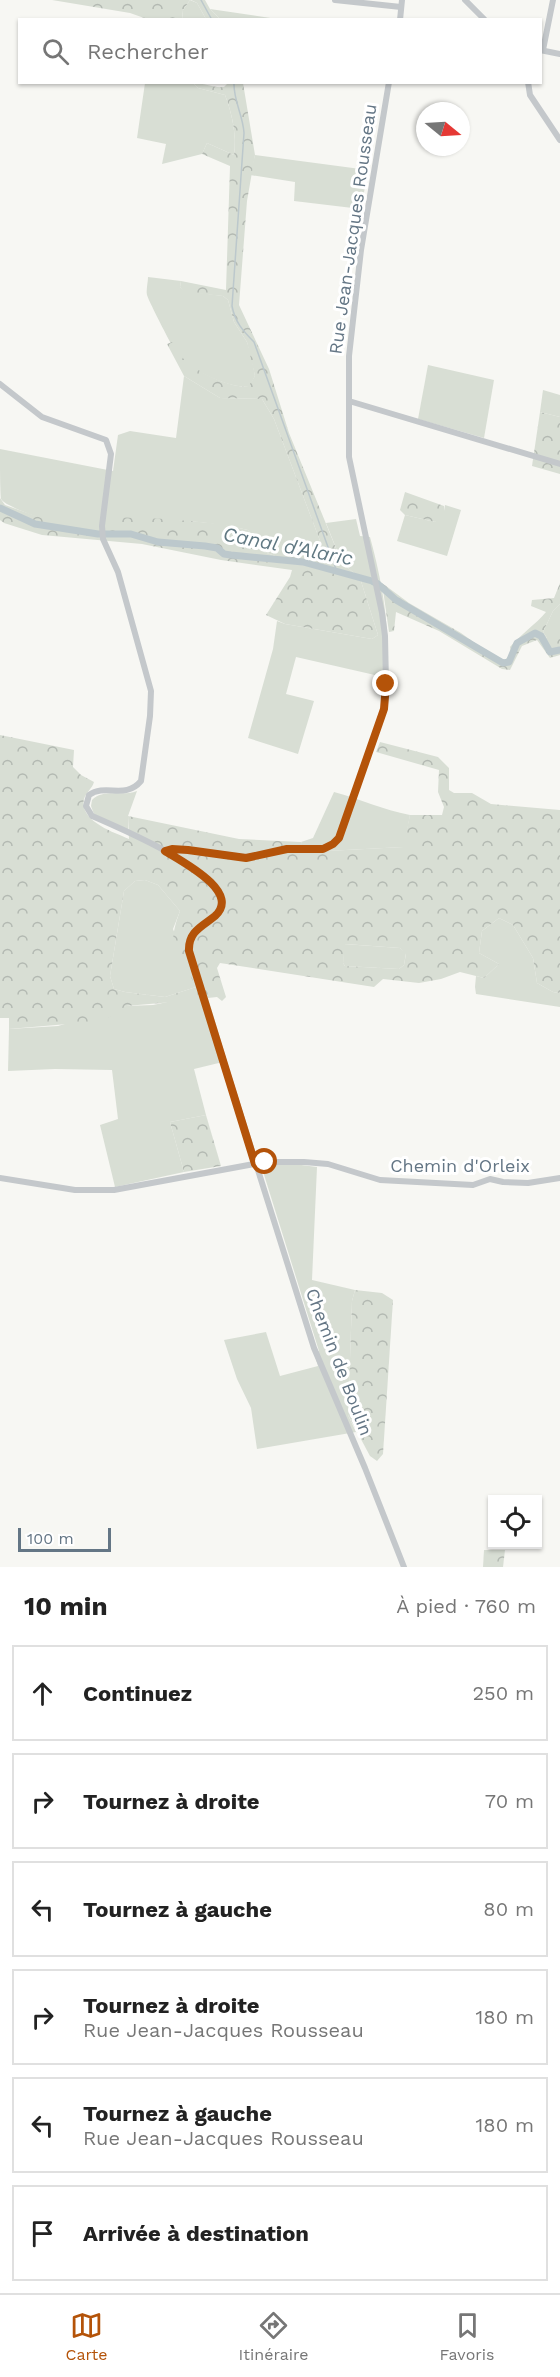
<!DOCTYPE html>
<html lang="fr">
<head>
<meta charset="utf-8">
<style>
	:root { --surface:#fff; --page:#f6f6f6; --text:#222; --muted:#767676; --line:#e0e0e0; --accent:#b45309 }
	body { margin:0; font-family:"Work Sans",sans-serif; background:var(--page); color:var(--text) }
	.controls { position:absolute; right:18px; bottom:18px; display:grid; overflow:hidden; border-radius:0px; box-shadow:0 2px 4px #0004 }
	.controls button { width:54px; height:54px; display:grid; place-items:center; padding:0; border:0; border-bottom:2px solid var(--line); background:var(--surface); color:var(--text); font:30px sans-serif }
	.compass { position:absolute; left:416px; top:102px; width:54px; height:54px; border-radius:50%; background:var(--surface); box-shadow:0 2px 4px #0004; rotate:108deg }
	.scale { position:absolute; left:18px; bottom:15px; width:93px; box-sizing:border-box; padding-left:6px; border:3px solid #647685; border-top:0; font-size:16px; line-height:21px; white-space:nowrap; color:#647685; -webkit-text-stroke:4px #fff; paint-order:stroke }
	.stop { position:absolute; width:18px; height:18px; margin:-14px; border:4px solid #b45309; border-radius:50%; background:#fff }
	.stop.end { background:#b45309; border-color:#fff; box-shadow:0 2px 6px #0008 }
	.list { margin:0; padding:0; list-style:none }
	h2 { display:flex; justify-content:space-between; align-items:center; height:78px; margin:0; padding:0 24px; font-size:26px }
	h2 small { font-size:20px; font-weight:400; color:var(--muted) }
	.list li { display:grid; grid-template-columns:39px 1fr auto; gap:18px; align-items:center; box-sizing:border-box; height:96px; margin:0 12px 12px; padding:0 12px; border:2px solid var(--line); border-radius:0px }
	.list b { display:block; font-size:22px; white-space:nowrap }
	.list p { margin:0; font-size:20px; white-space:nowrap; color:var(--muted) }
	.list em { font-size:20px; font-style:normal; color:var(--muted) }
	.icon { flex:none; width:33px; height:33px; fill:none; stroke:currentColor; stroke-width:2; stroke-linecap:round; stroke-linejoin:round }
	.map { position:relative; flex:none; width:560px; height:1567px; overflow:hidden }
	.search { position:absolute; background:var(--surface); box-shadow:0 2px 4px #0004; left:18px; right:18px; top:18px; height:66px; display:flex; align-items:center; gap:15px; box-sizing:border-box; padding:0 21px; border-radius:0px; color:var(--muted); font-size:22px }
	.sheet { height:726px; background:var(--surface) }
	nav { display:flex; justify-content:space-around; align-items:center; box-sizing:border-box; height:84px; border-top:2px solid var(--line); background:var(--surface); font-size:16px; color:var(--muted) }
	nav a { display:grid; justify-items:center; gap:3px }
	nav .on { color:var(--accent) }
	.map>svg:first-child { display:block }
	.grass { fill:#d8ded4 }
	.forest { fill:url(#forest-crowns); fill-rule:evenodd }
	.lines { fill:none; stroke-linecap:round; stroke-linejoin:round }
	.stream { stroke:#bcc8cc; stroke-width:1.5 }
	.canal { stroke:#bcc8cc; stroke-width:7 }
	.street { stroke:#c4c8cb; stroke-width:6 }
	.route { stroke:#b45309; stroke-width:8 }
	.labels { text-anchor:middle; stroke-width:6; stroke-linejoin:round; paint-order:stroke }
	.street-label { font-size:18px; fill:#647685; stroke:#fff }
	.water-label { font-size:20px; font-style:italic; fill:#607882; stroke:#fff }
</style>
</head>
<body>
<div class="map">
<svg width="560" height="1567" viewBox="0 0 560 1567">
	<defs>
		<pattern id="forest-crowns" width="20" height="18" patternUnits="userSpaceOnUse" patternTransform="scale(1.5)"><rect width="20" height="18" fill="#d8ded4"/><path d="M2 6a3 3 0 1 1 6 0M12 15a3 3 0 1 1 6 0" fill="none" stroke="#b3b9b2"/></pattern>
	</defs>
	<rect width="100%" height="100%" fill="#f7f7f3"/>
	<g class="grass">
		<path d="M190,0L197,3L206,19L182,20L183,10Z"/>
		<path d="M210,9L277,19H220Z"/>
		<path d="M145,83H193L198,88L225,95C232,113 237,136 234,155L207,143L202,154L162,164L166,144L137,138Z"/>
		<path d="M255,155L368,170L361,209L294,201L295,182L250,175Z"/>
		<path d="M148,277L181,281L180,287L184,291L223,296L228,300L234,322L247,342L251,355L255,376L249,387C225,387 193,371 177,354C174,350 149,302 147,295C146,290 148,282 148,277Z"/>
		<path d="M428,365L494,380L484,438L418,419Z"/>
		<path d="M184,376L220,398L262,399L274,419L325,554L281,558L264,552L248,530C197,519 155,518 103,524C97,525 92,529 86,530C75,531 5,508 1,499C0,490 0,461 0,449L113,471L118,435L130,431L176,438Z"/>
		<path d="M543,390L560,395V417L540,412Z"/>
		<path d="M445,505L461,510L447,556L397,541L405,515L435,522L444,511Z"/>
		<path d="M356,519L360,536L370,537C384,589 389,625 388,678L296,657L286,694L314,701L298,754L248,738L273,649L277,621L285,624L372,639L378,635L360,578L342,563L326,523Z"/>
		<path d="M560,604V638H547L543,632L553,611Z"/>
		<path d="M137,791L128,816V831L94,814L91,806L92,800C103,788 122,797 137,791Z"/>
		<path d="M334,792C360,799 383,810 410,815L404,847L307,852L301,842L313,838Z"/>
		<path d="M145,880L158,885L180,911L173,929L196,987L165,997L125,992L114,989L110,976L124,891L135,881Z"/>
		<path d="M499,918L513,925L533,958L537,983L553,992L560,993V1007L476,994L475,987L476,976L484,978L499,964L479,953L482,931Z"/>
		<path d="M344,944L400,948L406,953L404,965L399,969L345,966L343,963Z"/>
		<path d="M201,995L208,998L227,1061L194,1069L206,1115L170,1122L184,1172L115,1187L100,1125L118,1119L112,1070L55,1069L8,1071L9,1029L58,1026L126,1006L153,1005Z"/>
		<path d="M286,1163L317,1167L312,1280L355,1290L352,1301L348,1415L356,1432L257,1449L251,1408L237,1379L224,1340L266,1332L280,1376L318,1366L314,1353L319,1351L261,1165Z"/>
	</g>
	<g class="forest">
		<path d="M52,0H190L183,10L182,19H147L130,13Z"/>
		<path d="M191,0H205L210,9L220,19H206L197,3Z"/>
		<path d="M193,83C205,83 213,88 224,87L228,83H243L255,155L247,201L239,305L269,369L289,433L342,563L360,578L378,635L372,639L285,624L266,615L290,577L292,570L221,560L142,544L42,535L4,523L0,520V498L5,505L39,517L84,530L100,524L109,517L168,519L221,524L248,530L264,552L281,558L325,554L274,419L262,399L220,398L184,376L167,344L172,342C180,366 225,387 248,387L255,376L247,342L234,322L228,300L223,296L184,292L180,287L181,281L226,290L230,166L202,154L207,143L234,155C237,136 232,113 225,95L198,88Z"/>
		<path d="M540,412L560,417V474L532,466Z"/>
		<path d="M405,492L444,506V511L450,514L435,522L405,515L400,510Z"/>
		<path d="M382,583L409,603L461,633L493,656L505,660L511,653L510,647C521,634 535,625 546,612L531,606L532,600L554,598L560,583V604L553,611L543,632L547,638H560V655L550,658L537,640L522,646L510,670L502,669L439,631L396,612L394,631L389,632Z"/>
		<path d="M0,735L74,750L73,767L81,775L94,782C92,789 86,792 84,799C79,821 113,832 129,839L128,816L239,839L301,842L307,852L403,847L410,815H442L444,807L438,792L439,770L376,752L380,742L438,757L449,768V790L454,793H472L491,804L560,810V993L553,992L537,983L533,958L513,925L499,918L482,931L479,953L499,964L484,978L460,972L441,979L419,983L383,979L374,987L220,963L217,968L226,997L222,1001L217,997L208,998L201,995L184,1001L126,1006L103,1021L9,1029V1018H0ZM145,880L158,885L180,911C164,953 180,952 196,987L165,997L125,992L114,989L110,976L124,891L135,881ZM345,944L400,948L406,954L404,965L399,969L345,966L343,963Z"/>
		<path d="M206,1115L221,1166L184,1172L170,1122Z"/>
		<path d="M355,1290L382,1293L393,1300L383,1454L377,1461L370,1456L348,1415L352,1301Z"/>
		<path d="M484,1550H505L503,1567H483Z"/>
	</g>
	<g class="lines">
		<g class="stream">
			<path d="M201,0L212,20"/>
			<path d="M234,82C233,100 243,115 244,133L232,306C235,322 243,331 254,342L337,572"/>
		</g>
		<path class="canal" d="M0,508L35,524L98,534H131L158,542L205,546L217,548L224,554L231,555L303,562L372,581L378,584L396,600L503,663L509,662L517,643L535,633L541,636L550,652L560,650"/>
		<g class="street">
			<path d="M335,0L401,7"/>
			<path d="M465,0L485,20"/>
			<path d="M400,20L402,0"/>
			<path d="M540,50L560,54"/>
			<path d="M543,50L553,0"/>
			<path d="M528,82L530,95L560,140"/>
			<path d="M0,384L42,417L106,440L111,454L102,526L103,539L118,572L151,691L150,716L141,781C125,800 106,783 89,795L86,806L92,816C117,827 227,873 221,904C217,925 188,923 189,951L314,1348L365,1468L404,1567"/>
			<path d="M349,401L560,464"/>
			<path d="M165,851L172,849L188,850L246,857L287,849L323,848L333,844L339,838L384,709L386,685L385,636L382,613L349,457V356L361,250L389,82"/>
			<path d="M0,1178L75,1190H114L265,1162H304L328,1164L380,1180L473,1185L490,1179L503,1182L528,1183L560,1178"/>
		</g>
	</g>
	<g class="lines">
		<path class="route" d="M265,1162L255,1164L189,951C188,931 203,926 215,916C242,892 181,861 165,851L172,849L188,850L246,858L287,849H323L333,844L339,838L384,709L386,684"/>
	</g>
	<g class="labels">
		<g class="street-label">
			<text transform="translate(353 229) rotate(-82)" y="6">Rue Jean-Jacques Rousseau</text>
			<text x="460" y="1172">Chemin d'Orleix</text>
			<text transform="translate(339 1362) rotate(69)" y="6">Chemin de Boulin</text>
		</g>
		<g class="water-label">
			<text transform="translate(288 546) rotate(11)" y="7">Canal d'Alaric</text>
		</g>
	</g>
</svg>
<div class="controls">
<button><svg class="icon" aria-label="locate" viewBox="0 0 24 24"><circle cx="12" cy="12" r="6"/><path d="M12 2v4M12 18v4M2 12h4M18 12h4"/></svg></button>
</div>
<svg class="compass" viewBox="-18 -18 36 36"><path d="M0-13l5 13h-10z" fill="#e53935"/><path d="M0 13l5-13h-10z" fill="#767676"/></svg>
<div class="scale">100 m</div>
<div class="stop" style="left:265px;top:1162px"></div>
<div class="stop end" style="left:386px;top:684px"></div>
<div class="search"><svg class="icon" aria-label="search" viewBox="0 0 24 24"><circle cx="10" cy="10" r="6"/><path d="M15 15l6 6"/></svg>Rechercher</div>
</div>
<section class="sheet">
<h2>10 min<small>À pied · 760 m</small></h2>
<ul class="list">
<li><svg class="icon" aria-label="ahead" viewBox="0 0 24 24"><path d="M12 20V5M6 11l6-6 6 6"/></svg><div><b>Continuez</b></div><em>250 m</em></li>
<li><svg class="icon" aria-label="right" viewBox="0 0 24 24"><path d="M7 20v-9h11M14 6l5 5-5 5"/></svg><div><b>Tournez à droite</b></div><em>70 m</em></li>
<li><svg class="icon" aria-label="left" viewBox="0 0 24 24"><path d="M17 20v-9H6M10 6l-5 5 5 5"/></svg><div><b>Tournez à gauche</b></div><em>80 m</em></li>
<li><svg class="icon" aria-label="right" viewBox="0 0 24 24"><path d="M7 20v-9h11M14 6l5 5-5 5"/></svg><div><b>Tournez à droite</b><p>Rue Jean-Jacques Rousseau</p></div><em>180 m</em></li>
<li><svg class="icon" aria-label="left" viewBox="0 0 24 24"><path d="M17 20v-9H6M10 6l-5 5 5 5"/></svg><div><b>Tournez à gauche</b><p>Rue Jean-Jacques Rousseau</p></div><em>180 m</em></li>
<li><svg class="icon" aria-label="arrive" viewBox="0 0 24 24"><path d="M6 21V4h12l-3 4 3 4H6"/></svg><div><b>Arrivée à destination</b></div></li>
</ul>
</section>
<nav>
<a class="on"><svg class="icon" aria-label="map" viewBox="0 0 24 24"><path d="M3 6l6-2 6 2 6-2v14l-6 2-6-2-6 2zM9 4v14M15 6v14"/></svg>Carte</a>
<a><svg class="icon" aria-label="directions" viewBox="0 0 24 24"><path d="M12 3l9 9-9 9-9-9zM9 14v-3h6M13 9l2 2-2 2"/></svg>Itinéraire</a>
<a><svg class="icon" aria-label="saved" viewBox="0 0 24 24"><path d="M7 4h10v16l-5-4-5 4z"/></svg>Favoris</a>
</nav>
</body>
</html>
